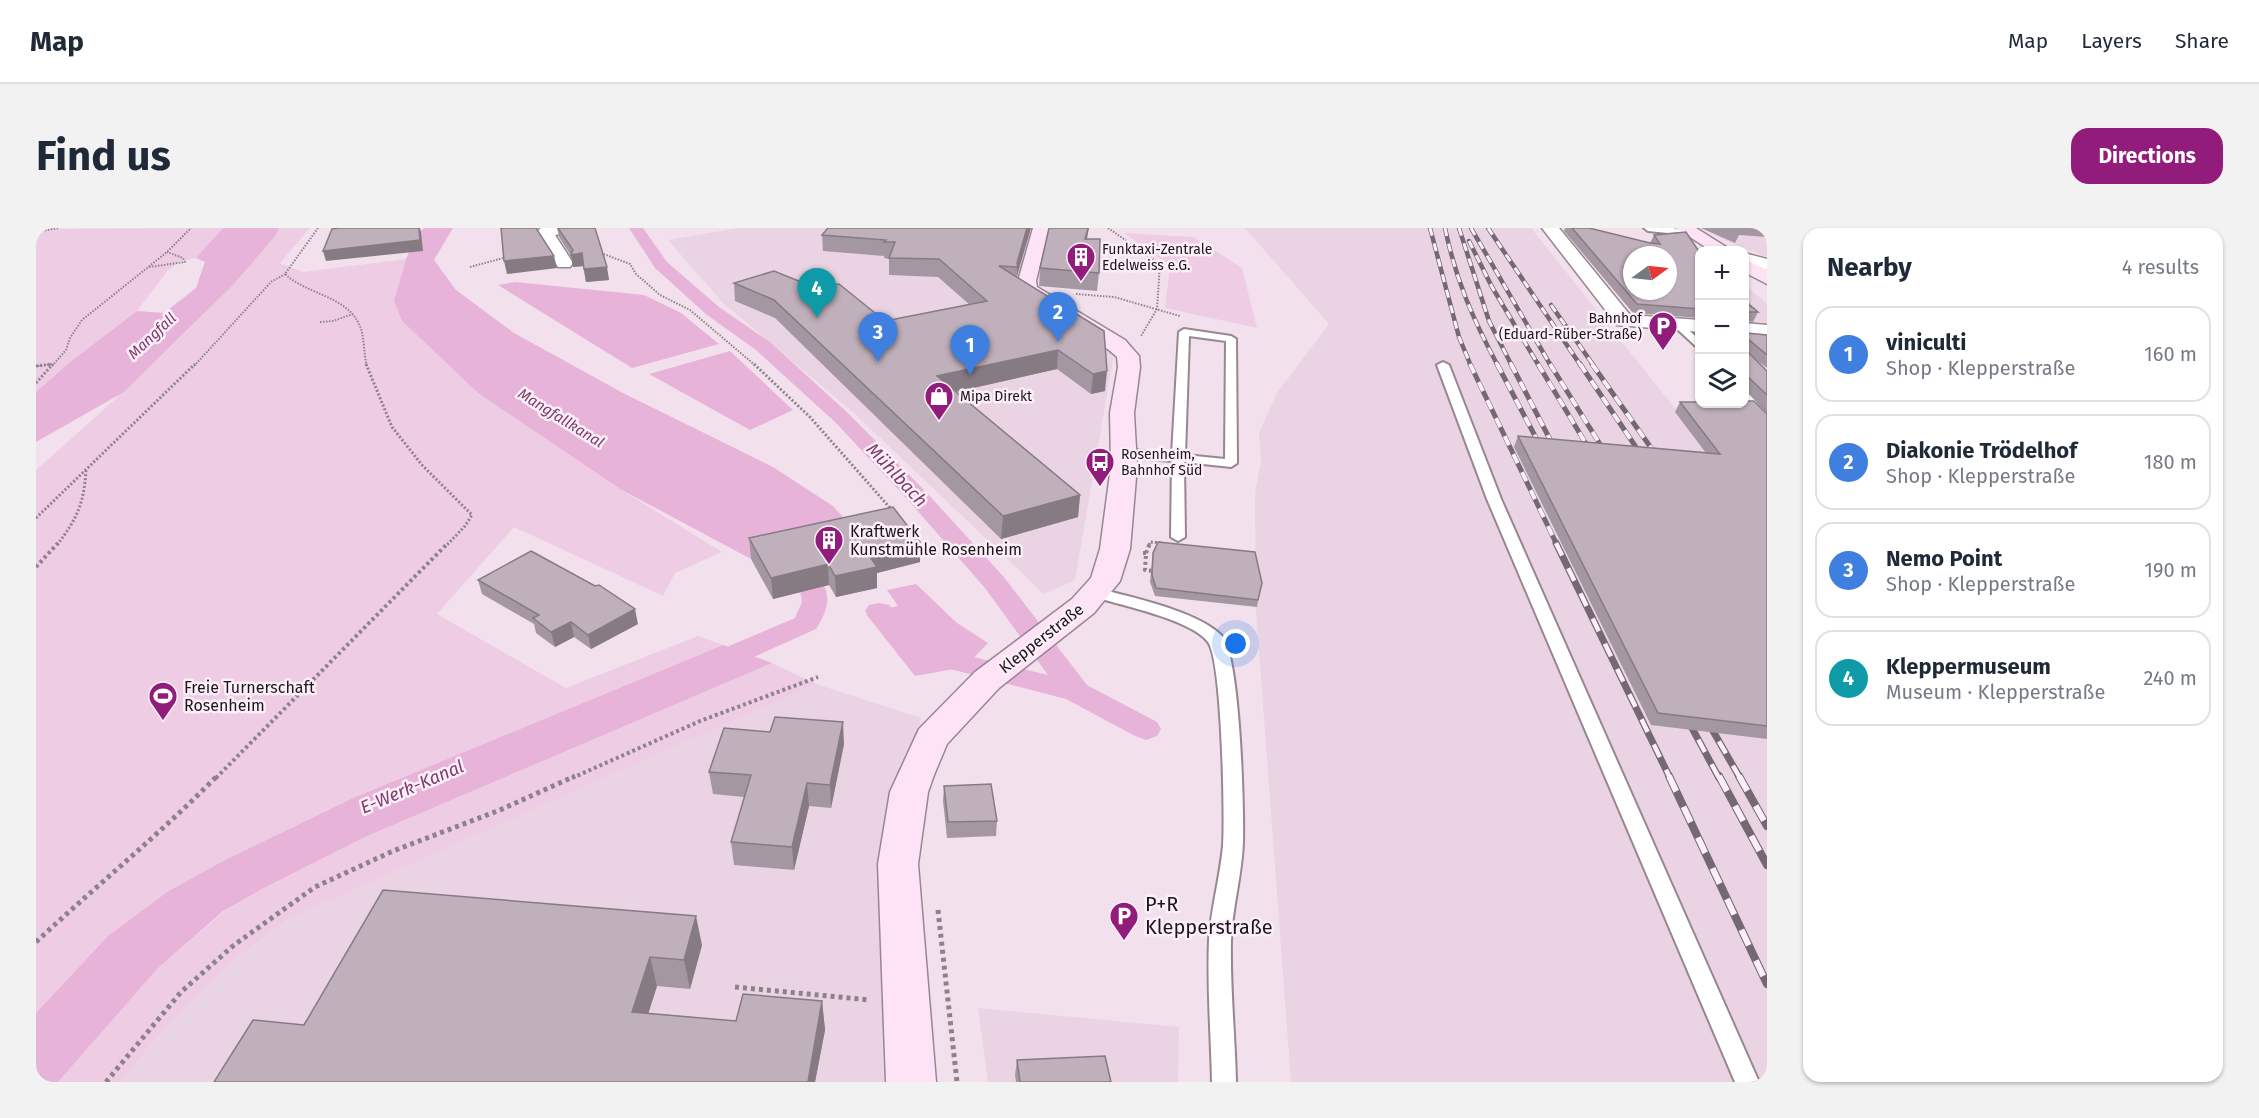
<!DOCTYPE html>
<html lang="en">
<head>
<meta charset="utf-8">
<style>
	:root { --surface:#fff; --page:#f2f2f3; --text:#1f2937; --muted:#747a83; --line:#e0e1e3; --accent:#911c7b }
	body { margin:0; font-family:"Fira Sans",sans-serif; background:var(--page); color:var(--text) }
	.controls { position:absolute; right:18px; top:18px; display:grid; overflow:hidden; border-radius:12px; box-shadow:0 2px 4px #0004 }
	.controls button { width:54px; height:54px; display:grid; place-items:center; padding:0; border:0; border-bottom:2px solid var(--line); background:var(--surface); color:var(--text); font:30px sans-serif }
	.compass { position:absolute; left:1587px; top:18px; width:54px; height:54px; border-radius:50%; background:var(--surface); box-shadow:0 2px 4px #0004; rotate:75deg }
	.you { position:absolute; left:1200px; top:416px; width:21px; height:21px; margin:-15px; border:4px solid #fff; border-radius:50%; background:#1a73e8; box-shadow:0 0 0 9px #1a73e833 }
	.badge { display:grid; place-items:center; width:39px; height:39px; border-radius:50%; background:var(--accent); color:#fff; font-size:20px; font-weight:700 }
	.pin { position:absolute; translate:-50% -50px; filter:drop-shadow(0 2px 3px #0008) }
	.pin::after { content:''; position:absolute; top:32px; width:21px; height:18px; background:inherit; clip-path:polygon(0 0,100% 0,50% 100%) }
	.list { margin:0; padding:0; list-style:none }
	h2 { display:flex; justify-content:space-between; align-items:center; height:78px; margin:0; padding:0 24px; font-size:26px }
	h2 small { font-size:20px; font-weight:400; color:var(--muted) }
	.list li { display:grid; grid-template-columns:39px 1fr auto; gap:18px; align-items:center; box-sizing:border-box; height:96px; margin:0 12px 12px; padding:0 12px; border:2px solid var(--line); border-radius:18px }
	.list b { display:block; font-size:22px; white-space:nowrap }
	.list p { margin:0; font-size:20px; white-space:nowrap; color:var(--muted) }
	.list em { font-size:20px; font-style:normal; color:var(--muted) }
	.icon { flex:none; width:33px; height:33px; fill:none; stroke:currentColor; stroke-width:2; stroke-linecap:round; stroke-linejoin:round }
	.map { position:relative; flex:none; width:1731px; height:854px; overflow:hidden; border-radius:18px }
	header { display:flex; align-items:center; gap:36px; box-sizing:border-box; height:84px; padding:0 30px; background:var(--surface); border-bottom:2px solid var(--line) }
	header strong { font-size:28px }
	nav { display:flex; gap:33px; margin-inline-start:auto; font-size:21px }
	.intro { display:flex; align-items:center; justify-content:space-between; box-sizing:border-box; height:144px; padding:0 36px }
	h1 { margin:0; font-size:42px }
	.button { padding:15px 27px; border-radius:18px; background:var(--accent); color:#fff; font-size:21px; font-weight:700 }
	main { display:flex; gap:36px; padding:0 36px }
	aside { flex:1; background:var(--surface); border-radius:18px; box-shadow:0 2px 4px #0004 }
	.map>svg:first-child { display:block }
	.built { fill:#ead3e3 }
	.green { fill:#eecde4 }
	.water { fill:#e7b3d8 }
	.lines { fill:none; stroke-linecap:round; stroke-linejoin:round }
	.canal { fill:#e7b3d8; fill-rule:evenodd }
	.lane-casing { stroke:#978792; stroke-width:4 }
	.street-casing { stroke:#978792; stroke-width:3 }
	.secondary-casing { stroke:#978792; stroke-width:3 }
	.path-far3 { stroke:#8e828a; stroke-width:2; stroke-dasharray:1.5 1.5; stroke-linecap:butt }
	.path-far2 { stroke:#8e828a; stroke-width:3; stroke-dasharray:2 2; stroke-linecap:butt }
	.path-far1 { stroke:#8e828a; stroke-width:4; stroke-dasharray:3 3; stroke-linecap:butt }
	.path { stroke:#8e828a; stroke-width:5; stroke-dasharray:4 4; stroke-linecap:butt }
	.lane { fill:#fff; fill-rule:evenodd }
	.street { fill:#fff; fill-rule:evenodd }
	.secondary { fill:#fee3f7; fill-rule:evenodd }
	.rail-far3-casing { stroke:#746970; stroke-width:4.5 }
	.rail-far2-casing { stroke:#746970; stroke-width:5 }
	.rail-far1-casing { stroke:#746970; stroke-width:7 }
	.rail-casing { stroke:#746970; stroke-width:8 }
	.rail-far3 { stroke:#fdeff9; stroke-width:3; stroke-dasharray:8; stroke-linecap:butt }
	.rail-far2 { stroke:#fdeff9; stroke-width:4; stroke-dasharray:10; stroke-linecap:butt }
	.rail-far1 { stroke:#fdeff9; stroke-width:4.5; stroke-dasharray:14; stroke-linecap:butt }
	.rail { stroke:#fdeff9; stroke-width:6; stroke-dasharray:17; stroke-linecap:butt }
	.wall { fill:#a597a1 }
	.shaded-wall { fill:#867b83 }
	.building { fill:#c0b0bb; stroke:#867b83; stroke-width:1.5; fill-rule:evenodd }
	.labels { text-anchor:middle; stroke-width:5; stroke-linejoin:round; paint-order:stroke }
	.far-poi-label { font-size:14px; fill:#1c161a; stroke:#fdeff9; text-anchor:start }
	.far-water-label { font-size:15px; font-style:italic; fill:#7b3d6b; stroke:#fdeff9 }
	.poi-label { font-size:16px; fill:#1c161a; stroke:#fdeff9; text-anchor:start }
	.street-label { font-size:16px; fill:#1c161a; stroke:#fdeff9 }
	.water-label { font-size:18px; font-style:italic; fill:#7b3d6b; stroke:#fdeff9 }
	.near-poi-label { font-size:20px; fill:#1c161a; stroke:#fdeff9; text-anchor:start }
</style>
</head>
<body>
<header>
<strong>Map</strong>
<nav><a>Map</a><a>Layers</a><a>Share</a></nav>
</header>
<div class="intro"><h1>Find us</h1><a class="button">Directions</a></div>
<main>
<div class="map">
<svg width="1731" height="854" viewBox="0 0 1731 854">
	<rect width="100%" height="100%" fill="#f2e1ec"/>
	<g class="built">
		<path d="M702,0H994L979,56L994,72L1072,121L1077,131L1039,352L1008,366L818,185L687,75L632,12Z"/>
		<path d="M1209,0H1495L1731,296V854H1255L1220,382L1219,265L1225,232L1223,205L1241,165L1293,96Z"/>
		<path d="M1664,0H1731V29L1688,12Z"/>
		<path d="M1708,56L1731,76V99L1709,97Z"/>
		<path d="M780,456L885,490L845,689L848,854H85L118,813L194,735L251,692Z"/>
		<path d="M942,780L1143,799L1142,854H952Z"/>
	</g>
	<g class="green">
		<path d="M187,0L160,30L145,33L132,42L101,83L34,134L0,164V1Z"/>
		<path d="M243,0H274L244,35L267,44L370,31L358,73L366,93L442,165L584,261L686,324L639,345L627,368L478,299L401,386L530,460L662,408L687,417L317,570L189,632L131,664L72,708L0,785V242C84,168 167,93 240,7Z"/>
		<path d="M1088,5L1158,9L1206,40L1221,100L1129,80L1134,38Z"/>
		<path d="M736,435L780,456L251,692L194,735L118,813L85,854H22L121,741L186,685L226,661L329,609Z"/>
	</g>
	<g class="water">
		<path d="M187,0H243L240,7L197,57L88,164L0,214V164L34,134L101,83L128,85L160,60L169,34L160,30Z"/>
		<path d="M388,0H417L398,32L420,62L478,105L587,165L737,239L797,278L823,307L715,331L584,261L442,165L366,93L358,73L370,31L381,8Z"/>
		<path d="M479,54L608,67L645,85L683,116L596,140L462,57Z"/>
		<path d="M694,123L757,182L714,202L613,146Z"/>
		<path d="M880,356L921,395L952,415L929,439L879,448L830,386L862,378L851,362Z"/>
		<path d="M687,417L736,435L329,609L226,661L186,684L121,741L22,854H0V785L72,708L131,664L189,632L317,570Z"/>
	</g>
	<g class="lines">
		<g class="canal">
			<path d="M593,0H607L631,34L683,79L734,114L813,186L889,263L967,348L1051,457L1121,494L1125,501L1121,508L1110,512L1099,508L1030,471L872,430L833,389L829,383L833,377L843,375L853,377L892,418L1012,447L949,360L873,273L799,194L720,122L671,87L619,40Z"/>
			<path d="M777,353L786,355C797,370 789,387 780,401L680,446L670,448L660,446L656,439L660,432L759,390L766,374L764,361L768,355Z"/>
		</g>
		<g class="lane-casing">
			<g id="lane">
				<path d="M1608,0H1637L1656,4L1652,7L1612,3Z"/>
				<path d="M1643,94L1664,112V122L1639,99V95Z"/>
				<path d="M1148,101L1195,108L1200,111L1201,235L1195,239L1148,234L1149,309L1142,313L1135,309L1136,233L1088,229L1082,225L1088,221L1136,226L1143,104ZM1153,108L1190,113L1189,231L1149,227Z"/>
				<path d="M1407,134L1413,137L1465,271L1723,854H1699L1451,271L1401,137Z"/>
				<path d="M1708,164L1712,165L1731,185V196L1727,195L1708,175Z"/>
				<path d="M1060,360C1094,369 1162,383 1186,408C1204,428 1208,581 1207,614C1206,647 1196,680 1195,713C1194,760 1199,807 1200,854H1176C1175,807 1171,759 1173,712C1175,681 1184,649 1187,618C1189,589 1186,432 1172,414C1155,391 1083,377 1055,368L1052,365Z"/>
			</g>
		</g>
		<g class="street-casing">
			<g id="street">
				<path d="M505,0H538L536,4L519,7L537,35L534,39H522L500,4Z"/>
				<path d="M1506,0H1523L1594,87L1664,92V104L1581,97Z"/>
				<path d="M1708,25L1731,31V42L1708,36Z"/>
				<path d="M1708,95L1731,97V109L1708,107Z"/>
			</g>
		</g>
		<g class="secondary-casing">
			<g id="secondary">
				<path d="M997,0H1013L1000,53L1001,59L1089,112L1103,128L1104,139L1098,185L1101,238L1094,321L1084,353L1058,385L963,460L911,516L898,547L892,564L882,636L900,854H850L842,636L854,564L883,501L939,444L1036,371L1055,350L1064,321L1075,238L1074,185L1082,139L1081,129L1073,122L985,66L982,53Z"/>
				<path d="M1640,0H1660L1695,22H1674Z"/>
				<path d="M1708,31L1731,42V56L1708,44Z"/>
			</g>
		</g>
		<g class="path-far3">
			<path d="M282,0L249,46C270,66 310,68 323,96C329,108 327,124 331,138"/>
			<path d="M1072,0L1124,36L1121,81L1105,108"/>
			<path d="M0,4L22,0"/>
			<path d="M562,24L594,36L600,46L624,67L654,82L720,138"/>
			<path d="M113,39L149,34L147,30L131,24"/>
			<path d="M434,39L471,29"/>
			<path d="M1040,66L1078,69L1144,88"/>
			<path d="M1708,72L1720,82"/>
			<path d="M284,94L297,93L317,86"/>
			<path d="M2,138L17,136"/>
			<path d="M16,138L30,122L34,110L46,92L131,24L155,0"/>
			<path d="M158,138L235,54L249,46"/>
		</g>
		<g class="path-far2">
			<path d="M330,136L356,199L386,237L436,287L429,298L411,317"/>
			<path d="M718,136L774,189L855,281"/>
			<path d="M0,138L15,136"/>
			<path d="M0,155L17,136"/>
			<path d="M0,290L159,136"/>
			<path d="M21,317C41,291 48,275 50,243"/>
			<path d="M1113,317L1114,314L1127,315"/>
		</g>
		<g class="path-far1">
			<path d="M1107,325H1110L1109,342L1118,343"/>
			<path d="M1110,325L1114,315"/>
			<path d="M0,339L22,315"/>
			<path d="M180,550L412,315"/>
			<path d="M536,550L664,493L782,449"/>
		</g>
		<g class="path">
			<path d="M902,682L921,854"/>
			<path d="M0,714C60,658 123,607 181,548"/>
			<path d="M699,759L834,772"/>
			<path d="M70,854L145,764L198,717L279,659L357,623L464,582L539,548"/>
		</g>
		<use href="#lane" class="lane"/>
		<use href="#street" class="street"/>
		<use href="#secondary" class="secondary"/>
		<g class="rail-far3-casing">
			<g id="rail-far3">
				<path d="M1394,0L1423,109L1435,138"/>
				<path d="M1409,0C1420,53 1437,91 1462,138"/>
				<path d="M1423,0L1453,93L1476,138"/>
				<path d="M1435,0L1515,138"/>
				<path d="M1452,0L1545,138"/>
				<path d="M1433,13L1456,59L1503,138"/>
				<path d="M1515,77L1558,138"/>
			</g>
		</g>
		<g class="rail-far2-casing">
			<g id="rail-far2">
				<path d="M1434,136L1521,317"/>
				<path d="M1461,136L1508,225"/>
				<path d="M1475,136L1521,225"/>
				<path d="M1502,136L1558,229"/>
				<path d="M1514,136L1572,229"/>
				<path d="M1544,136L1608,231"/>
				<path d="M1556,136L1625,234"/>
			</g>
		</g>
		<g class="rail-far1-casing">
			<g id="rail-far1">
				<path d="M1520,315L1634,550"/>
				<path d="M1649,487L1683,550"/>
				<path d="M1669,489L1704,550"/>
			</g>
		</g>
		<g class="rail-casing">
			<g id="rail">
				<path d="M1633,548L1731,756"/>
				<path d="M1683,548L1731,637"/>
				<path d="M1703,548L1731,598"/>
			</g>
		</g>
		<use href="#rail-far3" class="rail-far3"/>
		<use href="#rail-far2" class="rail-far2"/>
		<use href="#rail-far1" class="rail-far1"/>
		<use href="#rail" class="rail"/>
	</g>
	<g class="wall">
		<path d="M521,0H559L573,52L550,54L547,38L537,39L535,28L523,9Z"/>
		<path d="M995,0L981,49L1068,103L1069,163L1055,166L1021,141L920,164L1044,267L1042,289L965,311L739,90L699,73L698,55L849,93L934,77L902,49L853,47V31L848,30V28L787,23L786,7Z"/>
		<path d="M1529,0H1553L1614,15L1618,7L1664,25V90L1597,85L1528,3Z"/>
		<path d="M1665,0H1731V9L1703,7L1699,15Z"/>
		<path d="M1051,11L1063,45L1061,63L1003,58L1004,40Z"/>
		<path d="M1708,73L1722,84L1717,94L1711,93V105L1731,107V140L1713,126L1731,143V183L1708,160Z"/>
		<path d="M1664,100V109L1660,106Z"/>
		<path d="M1644,174L1731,186V511L1615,497L1478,219L1482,208L1670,225L1639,184Z"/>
		<path d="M713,310L884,314V334L841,345V360L800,369L793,357L737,371L715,331Z"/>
		<path d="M1117,325L1222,372L1221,379L1119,368L1114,354Z"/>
		<path d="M442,352L602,396L555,421L538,409L519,419L500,405L498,396L446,366Z"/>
		<path d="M808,516L795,580L773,578L758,642L698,637L695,614L708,569L677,566L673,544Z"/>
		<path d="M908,558L961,593L960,608L911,610L907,573Z"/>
		<path d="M666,717L654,761L621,758L612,785L700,793L786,773L789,802L779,854H178L268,797Z"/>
		<path d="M981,832L1075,854H980L979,847Z"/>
	</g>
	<g class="shaded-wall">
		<path d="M383,0H384L385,4L387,23L290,33L287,23Z"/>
		<path d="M991,0H995L981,47V35Z"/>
		<path d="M1052,0H1053L1048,27L1049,11Z"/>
		<path d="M546,25L548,38L537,39L535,27Z"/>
		<path d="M518,28L521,40L471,46L468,33Z"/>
		<path d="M571,39L573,52L550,54L548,41Z"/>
		<path d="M1022,122L1021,141L901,168V148Z"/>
		<path d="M1071,143L1069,163L1055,166L1057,146Z"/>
		<path d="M1044,267L1042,289L965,311L967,288Z"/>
		<path d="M884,314V334L841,345V360L800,369L799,348L832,326Z"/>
		<path d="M792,336L793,357L737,371L735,350Z"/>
		<path d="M599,381L602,396L555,421L552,407Z"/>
		<path d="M535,394L538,409L519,419L515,404Z"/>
		<path d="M807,494L808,516L795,580L794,557Z"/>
		<path d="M771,555L773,578L758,642L756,619Z"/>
		<path d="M660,688L666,717L654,761L648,732Z"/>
		<path d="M614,729L621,758L604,812L596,784Z"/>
		<path d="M786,773L789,802L779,854H772Z"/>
	</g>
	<g class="building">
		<path d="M303,0H383L384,12L287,23L296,1Z"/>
		<path d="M465,0H500L518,28L468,33Z"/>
		<path d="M522,0H559L571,39L548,41L546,25L535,27L537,22Z"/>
		<path d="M792,0H991L981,35L982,39L963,38L1068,103L1071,143L1057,146L1022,122L901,148L1044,267L967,288L738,72L698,55L738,43L780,60L803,56L849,93L951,73L903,31L853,30L859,14H848L850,12L786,7Z"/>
		<path d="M1013,0H1052L1049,11H1064L1063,45L1004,40Z"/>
		<path d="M1536,0H1553L1614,15L1624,16L1618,7L1650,4L1664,25V81L1601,76ZM1596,27H1632V63H1596Z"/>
		<path d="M1708,73L1722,84H1711V105L1731,107V127L1713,112L1711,123L1731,143V167L1708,145Z"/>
		<path d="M1708,173H1718L1731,186V498L1622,485L1482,208L1684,226L1644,174H1664V176H1708Z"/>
		<path d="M857,279L884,314L832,326L841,339L799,348L792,336L735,350L713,310Z"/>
		<path d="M1122,314L1219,324L1226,355L1222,372L1120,360L1116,347L1117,325Z"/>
		<path d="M495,323L559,358L563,357L599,381L552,407L535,394L515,404L497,390L503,387L442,352Z"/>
		<path d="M739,489L807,494L794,557L771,555L756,619L695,614L715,547L673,544L688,500L734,504Z"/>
		<path d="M955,556L961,593L912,594L908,558Z"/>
		<path d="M347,662L660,688L648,732L614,729L596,784L700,793L707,766L786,773L772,854H178L217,792L268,797Z"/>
		<path d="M1069,828L1075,854H984L981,832Z"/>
	</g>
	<defs>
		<g id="building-pin" transform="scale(1.5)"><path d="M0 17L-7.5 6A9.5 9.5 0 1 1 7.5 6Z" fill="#911c7b" stroke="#fdeff9"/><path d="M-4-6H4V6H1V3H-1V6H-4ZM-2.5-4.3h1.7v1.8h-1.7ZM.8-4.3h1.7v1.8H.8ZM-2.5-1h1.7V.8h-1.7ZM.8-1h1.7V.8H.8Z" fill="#fff"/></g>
		<g id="parking-pin" transform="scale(1.5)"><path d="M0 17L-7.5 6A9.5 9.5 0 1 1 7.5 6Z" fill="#911c7b" stroke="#fdeff9"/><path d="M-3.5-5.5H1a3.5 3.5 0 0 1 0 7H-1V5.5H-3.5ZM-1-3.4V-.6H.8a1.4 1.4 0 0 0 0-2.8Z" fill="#fff"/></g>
		<g id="shop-pin" transform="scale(1.5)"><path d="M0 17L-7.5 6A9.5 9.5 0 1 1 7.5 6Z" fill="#911c7b" stroke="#fdeff9"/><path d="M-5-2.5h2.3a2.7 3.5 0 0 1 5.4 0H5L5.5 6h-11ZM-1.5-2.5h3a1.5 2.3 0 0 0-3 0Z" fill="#fff"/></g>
		<g id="bus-pin" transform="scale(1.5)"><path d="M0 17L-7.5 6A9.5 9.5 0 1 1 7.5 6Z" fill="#911c7b" stroke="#fdeff9"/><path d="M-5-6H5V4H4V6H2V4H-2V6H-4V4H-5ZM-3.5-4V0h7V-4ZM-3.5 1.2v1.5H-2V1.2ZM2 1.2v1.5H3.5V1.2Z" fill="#fff"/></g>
		<g id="stadium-pin" transform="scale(1.5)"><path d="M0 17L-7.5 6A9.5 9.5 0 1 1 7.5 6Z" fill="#911c7b" stroke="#fdeff9"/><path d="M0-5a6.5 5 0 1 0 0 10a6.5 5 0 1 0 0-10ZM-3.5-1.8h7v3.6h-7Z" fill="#fff"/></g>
	</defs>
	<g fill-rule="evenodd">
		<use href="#building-pin" x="1045" y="29"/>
		<use href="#parking-pin" x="1627" y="98"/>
		<use href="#shop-pin" x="903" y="168"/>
		<use href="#bus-pin" x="1064" y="234"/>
		<use href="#building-pin" x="793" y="312"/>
		<use href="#stadium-pin" x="127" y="468"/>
		<use href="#parking-pin" x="1088" y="688"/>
	</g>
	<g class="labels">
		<g class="far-poi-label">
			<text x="1066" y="26">Funktaxi-Zentrale<tspan x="1066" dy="16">Edelweiss e.G.</tspan></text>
			<text x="1606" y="95" text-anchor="end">Bahnhof<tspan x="1606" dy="16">(Eduard-Rüber-Straße)</tspan></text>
			<text x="924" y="173">Mipa Direkt</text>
			<text x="1085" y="231">Rosenheim,<tspan x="1085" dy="16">Bahnhof Süd</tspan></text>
		</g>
		<g class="far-water-label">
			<text transform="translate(116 108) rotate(-43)" y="5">Mangfall</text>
			<text transform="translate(525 190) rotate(32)" y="5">Mangfallkanal</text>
		</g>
		<g class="poi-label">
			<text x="814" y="309">Kraftwerk<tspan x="814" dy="18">Kunstmühle Rosenheim</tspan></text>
			<text x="148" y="465">Freie Turnerschaft<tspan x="148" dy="18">Rosenheim</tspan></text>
		</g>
		<g class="street-label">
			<text transform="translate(1005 410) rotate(-38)" y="6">Klepperstraße</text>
		</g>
		<g class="water-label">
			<text transform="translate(861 247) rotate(47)" y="6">Mühlbach</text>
			<text transform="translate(376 559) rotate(-23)" y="6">E-Werk-Kanal</text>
		</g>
		<g class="near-poi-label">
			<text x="1109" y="683">P+R<tspan x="1109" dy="23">Klepperstraße</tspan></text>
		</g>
	</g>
</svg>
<div class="controls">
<button>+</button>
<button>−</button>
<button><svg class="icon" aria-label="layers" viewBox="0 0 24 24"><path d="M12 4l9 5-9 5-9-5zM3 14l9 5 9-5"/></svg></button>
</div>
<svg class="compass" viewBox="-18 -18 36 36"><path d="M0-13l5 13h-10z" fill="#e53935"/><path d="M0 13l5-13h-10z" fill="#747a83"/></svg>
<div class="you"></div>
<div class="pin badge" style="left:934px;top:147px;background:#3f7fe0">1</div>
<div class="pin badge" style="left:1022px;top:114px;background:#3f7fe0">2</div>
<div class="pin badge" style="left:842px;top:134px;background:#3f7fe0">3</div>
<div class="pin badge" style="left:781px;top:90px;background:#0f9aa8">4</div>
</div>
<aside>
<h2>Nearby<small>4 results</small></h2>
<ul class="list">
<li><span class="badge" style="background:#3f7fe0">1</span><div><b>viniculti</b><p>Shop · Klepperstraße</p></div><em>160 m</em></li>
<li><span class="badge" style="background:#3f7fe0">2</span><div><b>Diakonie Trödelhof</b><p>Shop · Klepperstraße</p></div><em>180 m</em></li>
<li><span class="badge" style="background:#3f7fe0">3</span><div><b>Nemo Point</b><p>Shop · Klepperstraße</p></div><em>190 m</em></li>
<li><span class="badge" style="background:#0f9aa8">4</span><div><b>Kleppermuseum</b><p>Museum · Klepperstraße</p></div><em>240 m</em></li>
</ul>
</aside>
</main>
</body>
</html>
